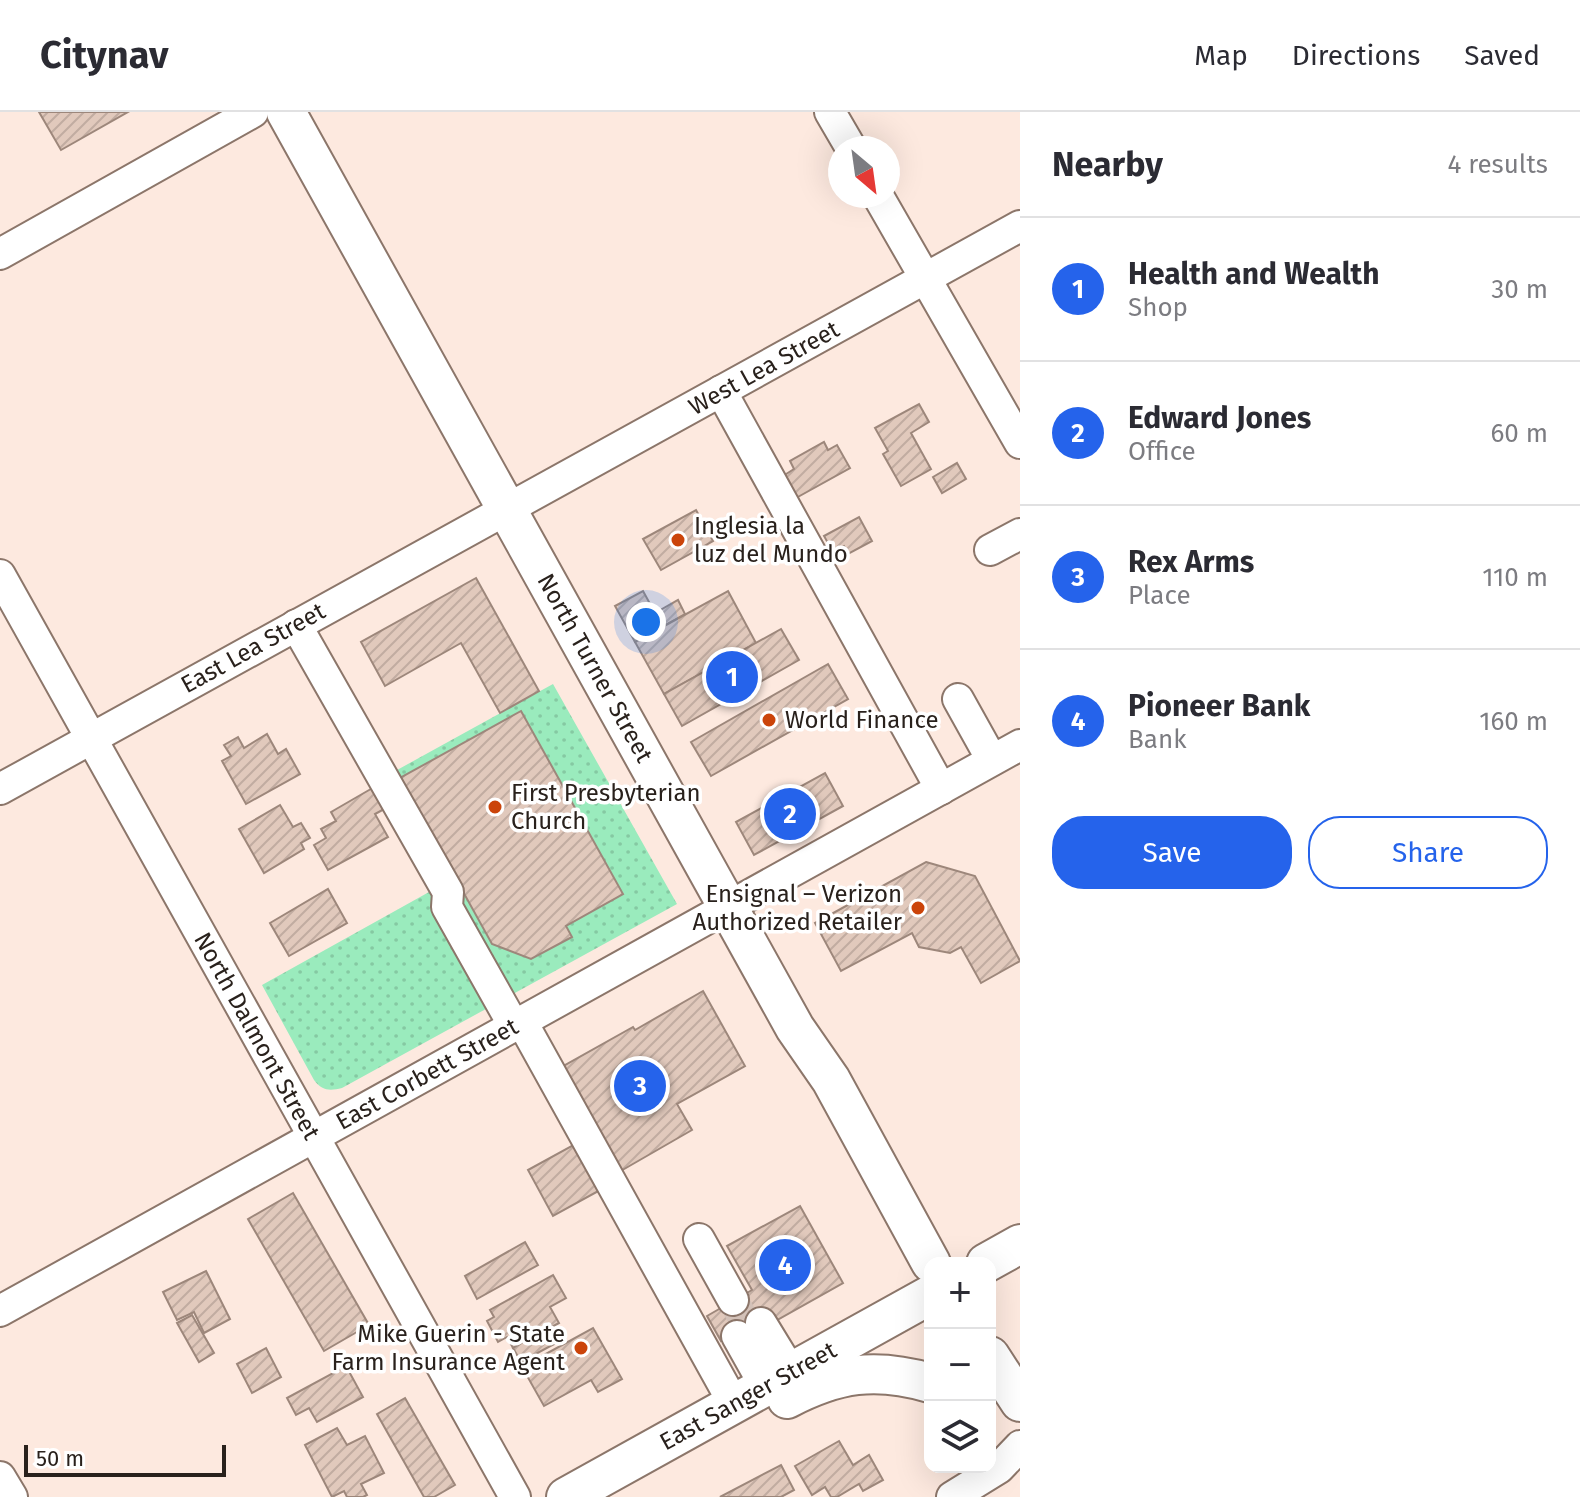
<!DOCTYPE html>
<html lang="en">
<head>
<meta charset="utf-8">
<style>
	:root { --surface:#fff; --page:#f2f2f3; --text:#2b2b33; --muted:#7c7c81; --line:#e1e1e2; --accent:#2563eb }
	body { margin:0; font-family:"Fira Sans",sans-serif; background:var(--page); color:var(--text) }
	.controls { position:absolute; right:24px; bottom:24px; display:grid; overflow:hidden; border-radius:16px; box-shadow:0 8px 32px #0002 }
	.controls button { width:72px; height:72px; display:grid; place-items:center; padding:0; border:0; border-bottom:2px solid var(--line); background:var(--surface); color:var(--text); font:40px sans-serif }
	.compass { position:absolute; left:828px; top:24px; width:72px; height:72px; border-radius:50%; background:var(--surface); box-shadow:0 8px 32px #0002; rotate:151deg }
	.scale { position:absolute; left:24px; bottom:20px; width:202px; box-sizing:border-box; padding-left:8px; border:4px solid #29211c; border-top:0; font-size:22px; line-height:28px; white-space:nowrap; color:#29211c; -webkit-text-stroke:6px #fff; paint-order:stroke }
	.you { position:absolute; left:646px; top:510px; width:28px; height:28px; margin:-20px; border:6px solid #fff; border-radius:50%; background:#1a73e8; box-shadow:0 0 0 12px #1a73e833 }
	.badge { display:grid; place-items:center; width:52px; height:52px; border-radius:50%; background:var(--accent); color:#fff; font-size:26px; font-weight:700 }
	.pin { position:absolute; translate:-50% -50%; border:4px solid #fff; box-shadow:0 2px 8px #0006 }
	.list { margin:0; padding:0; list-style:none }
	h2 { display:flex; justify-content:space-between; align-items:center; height:104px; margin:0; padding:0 32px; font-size:34px }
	h2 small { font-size:26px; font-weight:400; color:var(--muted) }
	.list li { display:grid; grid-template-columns:52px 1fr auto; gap:24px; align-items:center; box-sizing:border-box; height:144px; padding:0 32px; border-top:2px solid var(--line) }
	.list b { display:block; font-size:30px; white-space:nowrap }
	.list p { margin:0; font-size:26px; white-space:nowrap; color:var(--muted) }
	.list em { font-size:26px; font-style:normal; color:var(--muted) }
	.actions { display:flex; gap:16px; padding:24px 32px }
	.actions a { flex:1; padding:18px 0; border:2px solid var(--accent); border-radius:32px; text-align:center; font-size:28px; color:var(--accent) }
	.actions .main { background:var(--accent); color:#fff }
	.icon { flex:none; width:44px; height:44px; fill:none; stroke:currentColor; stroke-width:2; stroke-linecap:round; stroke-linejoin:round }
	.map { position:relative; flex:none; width:1020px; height:1385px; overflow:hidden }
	header { display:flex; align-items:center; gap:48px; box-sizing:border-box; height:112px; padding:0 40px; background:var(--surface); border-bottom:2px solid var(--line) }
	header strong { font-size:38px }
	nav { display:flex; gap:44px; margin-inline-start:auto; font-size:28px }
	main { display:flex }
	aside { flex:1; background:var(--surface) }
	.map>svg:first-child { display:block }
	.grass { fill:url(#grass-dots) }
	.building { fill:url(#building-hatch); stroke:#9d877b; stroke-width:2 }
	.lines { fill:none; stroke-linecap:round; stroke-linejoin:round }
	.minor-tunnel { stroke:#d3c1b8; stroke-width:30; stroke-dasharray:30 15; stroke-linecap:butt }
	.minor-casing { stroke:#8c766a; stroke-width:34 }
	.major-casing { stroke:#8c766a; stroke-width:42 }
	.minor { stroke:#fff; stroke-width:30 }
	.major { stroke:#fff; stroke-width:38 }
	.poi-dot { fill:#cb440a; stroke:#fff; stroke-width:3 }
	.labels { text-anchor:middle; stroke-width:7; stroke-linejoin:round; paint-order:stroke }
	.street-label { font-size:24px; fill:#29211c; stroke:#fff }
	.poi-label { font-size:24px; fill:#29211c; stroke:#fff; text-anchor:start }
</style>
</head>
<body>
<header>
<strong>Citynav</strong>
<nav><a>Map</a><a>Directions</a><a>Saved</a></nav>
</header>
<main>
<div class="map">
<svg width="1020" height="1385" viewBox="0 0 1020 1385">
	<defs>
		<pattern id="grass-dots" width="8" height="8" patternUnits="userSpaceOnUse" patternTransform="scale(2)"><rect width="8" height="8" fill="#9aebbd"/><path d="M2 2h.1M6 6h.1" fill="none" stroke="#85c9a2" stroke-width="1.8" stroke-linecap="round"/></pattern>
		<pattern id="building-hatch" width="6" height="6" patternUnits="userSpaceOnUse" patternTransform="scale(2)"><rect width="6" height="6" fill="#e1c9bc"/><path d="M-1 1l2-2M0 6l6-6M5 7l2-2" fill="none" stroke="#c1aca1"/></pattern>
	</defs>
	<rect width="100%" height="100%" fill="#fde9df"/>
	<path class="grass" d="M553,572L677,792L342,976C330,979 322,979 314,968L262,873L447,770L388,663Z"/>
	<g class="building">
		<path d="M39,0H128L61,38Z"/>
		<path d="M919,292L929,310L911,321L931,357L901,374L883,342L888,339L875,316Z"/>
		<path d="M824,330L828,338L837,333L850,356L796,386L783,364L794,357L790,349Z"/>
		<path d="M957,351L966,367L942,381L933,365Z"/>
		<path d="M696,398L713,429L661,458L643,427Z"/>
		<path d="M859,405L872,429L848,442L844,434L833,440L824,424Z"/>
		<path d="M476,466L539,579L500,601L461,531L385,574L361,530Z"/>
		<path d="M643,479L655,501L678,488L685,502L635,530L615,494Z"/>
		<path d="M728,479L756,531L664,582L635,530Z"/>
		<path d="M781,517L799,548L682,614L664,582Z"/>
		<path d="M828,552L848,587L711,664L691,630Z"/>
		<path d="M521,599L623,782L566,814L572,825L531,847L492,832L400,666Z"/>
		<path d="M267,622L278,642L286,637L300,662L246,692L222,649L231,644L224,633L238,625L244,636Z"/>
		<path d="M825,661L843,694L754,743L736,710Z"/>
		<path d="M376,674L388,695L375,702L388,725L328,758L314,733L326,726L321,717L336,709L331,700Z"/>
		<path d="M280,693L293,715L301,711L310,726L301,731L304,737L264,761L239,717Z"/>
		<path d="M926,750L975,764L1020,849L981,871L961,835L950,841L919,835L912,821L841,859L815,811Z"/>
		<path d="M328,777L347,811L289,844L270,811Z"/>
		<path d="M703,879L745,954L677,992L692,1018L619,1060L560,956L633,915L635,918Z"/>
		<path d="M577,1031L602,1077L553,1104L528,1058Z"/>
		<path d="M293,1081L369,1213L324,1239L248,1107Z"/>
		<path d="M800,1094L843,1171L770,1212L732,1222L721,1229L707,1204L752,1178L727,1134Z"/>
		<path d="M525,1130L538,1153L477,1187L465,1164Z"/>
		<path d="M206,1159L230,1207L204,1221L194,1200L177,1208L163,1180Z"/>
		<path d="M553,1163L566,1186L550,1195L559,1211L513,1236L507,1225L498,1230L487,1209L494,1205L490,1198Z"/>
		<path d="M192,1203L214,1241L199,1250L177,1211Z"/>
		<path d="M548,1216L556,1231L521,1250L513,1236Z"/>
		<path d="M593,1216L622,1267L598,1280L591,1268L544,1294L522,1255Z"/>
		<path d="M266,1236L281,1265L252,1281L237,1252Z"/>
		<path d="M346,1254L363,1285L317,1310L309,1296L296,1303L287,1286Z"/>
		<path d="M405,1286L455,1373L434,1385H424L377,1302Z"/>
		<path d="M337,1316L347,1333L365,1324L384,1361L361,1372L367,1383L363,1385H347L344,1379L332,1385L305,1333Z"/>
		<path d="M839,1329L853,1353L869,1343L883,1368L863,1379L859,1372L837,1385H831L825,1375L812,1383L795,1354Z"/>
		<path d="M781,1353L794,1378L781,1385H720Z"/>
	</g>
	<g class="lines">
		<path class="minor-tunnel" d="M733,1188L749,1217"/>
		<g class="minor-casing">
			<g id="minor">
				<path d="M830,0L851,36"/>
				<path d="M878,84L1020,331"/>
				<path d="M0,142L253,0"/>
				<path d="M721,279L941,677"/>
				<path d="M990,438L1020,422"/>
				<path d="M0,463L515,1385"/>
				<path d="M296,513L448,780L447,795L514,914"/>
				<path d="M958,587L992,648"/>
				<path d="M0,677L1020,114"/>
				<path d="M522,910L734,1292"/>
				<path d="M699,1127L733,1188"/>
				<path d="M0,1199L1020,633"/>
				<path d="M761,1211L791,1260"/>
				<path d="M737,1224L765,1274"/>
				<path d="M0,1365L12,1385"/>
				<path d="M952,1385L999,1356L1020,1334"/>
			</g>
		</g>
		<g class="major-casing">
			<g id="major">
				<path d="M286,0L795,916L831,968L931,1151"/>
				<path d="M986,1151L1020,1132"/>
				<path d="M990,1244L1020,1290"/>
				<path d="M787,1287C837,1261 875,1255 930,1271"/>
				<path d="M566,1385L930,1183"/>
			</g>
		</g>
		<use href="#minor" class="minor"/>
		<use href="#major" class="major"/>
	</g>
	<g class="poi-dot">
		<circle cx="678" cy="428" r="8"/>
		<circle cx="769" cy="608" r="8"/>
		<circle cx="495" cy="695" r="8"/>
		<circle cx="918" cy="796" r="8"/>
		<circle cx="581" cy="1236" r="8"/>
	</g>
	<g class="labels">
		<g class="street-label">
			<text transform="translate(764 256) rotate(-29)" y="8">West Lea Street</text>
			<text transform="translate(253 536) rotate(-29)" y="8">East Lea Street</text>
			<text transform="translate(595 556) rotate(61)" y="8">North Turner Street</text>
			<text transform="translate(257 924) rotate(61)" y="8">North Dalmont Street</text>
			<text transform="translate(427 962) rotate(-29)" y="8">East Corbett Street</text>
			<text transform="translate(748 1284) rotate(-29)" y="8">East Sanger Street</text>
		</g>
		<g class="poi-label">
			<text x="694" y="422">Inglesia la<tspan x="694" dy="28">luz del Mundo</tspan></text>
			<text x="785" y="616">World Finance</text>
			<text x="511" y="689">First Presbyterian<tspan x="511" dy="28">Church</tspan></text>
			<text x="902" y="790" text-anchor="end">Ensignal – Verizon<tspan x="902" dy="28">Authorized Retailer</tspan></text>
			<text x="565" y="1230" text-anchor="end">Mike Guerin - State<tspan x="565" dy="28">Farm Insurance Agent</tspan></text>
		</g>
	</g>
</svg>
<div class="controls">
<button>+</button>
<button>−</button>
<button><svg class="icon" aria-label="layers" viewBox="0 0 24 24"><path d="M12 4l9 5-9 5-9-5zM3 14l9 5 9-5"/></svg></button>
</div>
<svg class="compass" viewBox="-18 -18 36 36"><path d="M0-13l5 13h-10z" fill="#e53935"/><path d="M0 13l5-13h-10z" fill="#7c7c81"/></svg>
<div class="scale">50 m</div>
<div class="you"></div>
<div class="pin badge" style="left:732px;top:565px">1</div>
<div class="pin badge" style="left:790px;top:702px">2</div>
<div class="pin badge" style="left:640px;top:974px">3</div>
<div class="pin badge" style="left:785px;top:1153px">4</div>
</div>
<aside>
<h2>Nearby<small>4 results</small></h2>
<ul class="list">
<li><span class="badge">1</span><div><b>Health and Wealth</b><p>Shop</p></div><em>30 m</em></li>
<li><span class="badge">2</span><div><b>Edward Jones</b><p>Office</p></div><em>60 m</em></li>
<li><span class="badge">3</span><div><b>Rex Arms</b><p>Place</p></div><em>110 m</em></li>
<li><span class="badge">4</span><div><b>Pioneer Bank</b><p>Bank</p></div><em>160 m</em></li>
</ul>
<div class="actions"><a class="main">Save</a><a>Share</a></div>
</aside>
</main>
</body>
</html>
